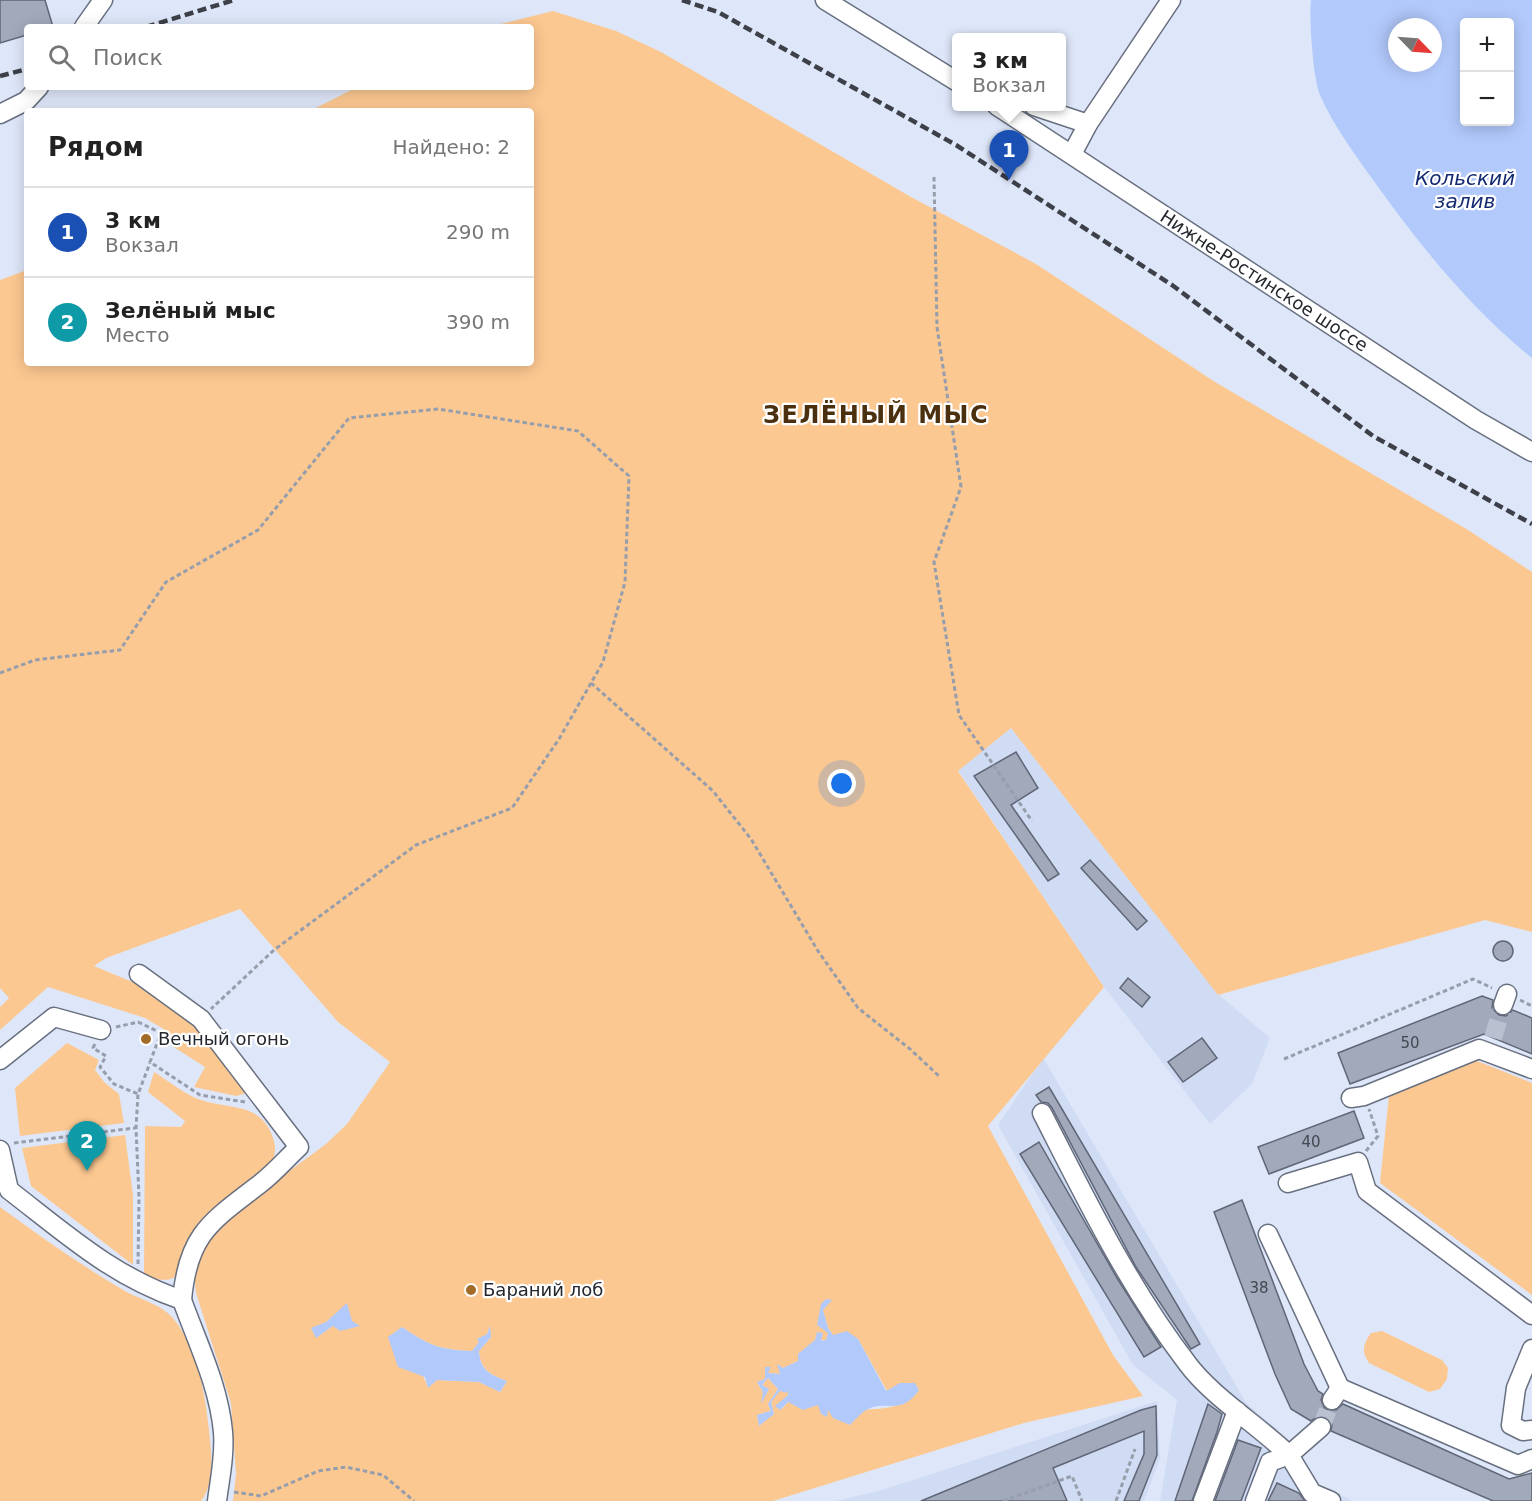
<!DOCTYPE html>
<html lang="ru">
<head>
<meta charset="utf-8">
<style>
	:root { --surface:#fff; --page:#f6f6f6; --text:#222; --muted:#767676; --line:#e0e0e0; --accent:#111827 }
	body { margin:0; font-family:"DejaVu Sans",sans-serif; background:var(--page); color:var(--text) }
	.controls { position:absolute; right:18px; top:18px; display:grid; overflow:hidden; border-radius:6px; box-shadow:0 3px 15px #0003 }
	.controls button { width:54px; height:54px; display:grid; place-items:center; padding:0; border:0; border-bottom:2px solid var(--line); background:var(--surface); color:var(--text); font:30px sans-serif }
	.compass { position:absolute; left:1388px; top:18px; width:54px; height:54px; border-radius:50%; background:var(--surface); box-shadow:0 3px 15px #0003; rotate:115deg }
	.you { position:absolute; left:842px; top:784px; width:21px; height:21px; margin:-15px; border:4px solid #fff; border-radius:50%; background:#1a73e8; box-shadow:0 0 0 9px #1a73e833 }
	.badge { display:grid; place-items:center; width:39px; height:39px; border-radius:50%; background:var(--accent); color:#fff; font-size:20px; font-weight:700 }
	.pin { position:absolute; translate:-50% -50px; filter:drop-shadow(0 2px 3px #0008) }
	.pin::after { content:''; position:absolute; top:32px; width:21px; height:18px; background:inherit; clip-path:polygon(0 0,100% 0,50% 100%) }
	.popup { position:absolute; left:952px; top:33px; width:114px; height:78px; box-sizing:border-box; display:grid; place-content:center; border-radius:6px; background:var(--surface); filter:drop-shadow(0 2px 4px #0005); font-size:20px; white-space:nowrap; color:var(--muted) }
	.popup b { font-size:22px; color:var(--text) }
	.popup::after { content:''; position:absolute; left:50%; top:100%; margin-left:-12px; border:12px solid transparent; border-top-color:var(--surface) }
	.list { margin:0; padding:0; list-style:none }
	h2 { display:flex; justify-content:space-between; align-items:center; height:78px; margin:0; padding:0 24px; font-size:26px }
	h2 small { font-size:20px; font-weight:400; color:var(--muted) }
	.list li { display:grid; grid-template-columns:39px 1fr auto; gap:18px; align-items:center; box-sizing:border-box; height:90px; padding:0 24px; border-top:2px solid var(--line) }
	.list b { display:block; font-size:22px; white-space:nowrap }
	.list p { margin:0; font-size:20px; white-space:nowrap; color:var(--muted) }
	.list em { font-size:20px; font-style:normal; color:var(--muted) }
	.icon { flex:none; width:33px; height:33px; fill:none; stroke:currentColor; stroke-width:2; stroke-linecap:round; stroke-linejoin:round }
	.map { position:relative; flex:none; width:1532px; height:1501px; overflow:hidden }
	.search { position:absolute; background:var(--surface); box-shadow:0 3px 15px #0003; left:24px; top:24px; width:510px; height:66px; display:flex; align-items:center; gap:15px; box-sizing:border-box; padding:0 21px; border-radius:6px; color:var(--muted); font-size:22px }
	.panel { position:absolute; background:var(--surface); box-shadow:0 3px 15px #0003; left:24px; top:108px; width:510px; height:258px; border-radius:6px }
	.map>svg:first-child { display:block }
	.built { fill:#d0dbf4 }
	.green { fill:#fcc891; fill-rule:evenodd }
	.water { fill:#b2c9fb; fill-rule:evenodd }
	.building { fill:#a1a9bb; stroke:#5f6676; stroke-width:1.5 }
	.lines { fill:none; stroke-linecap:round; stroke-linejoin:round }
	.minor-tunnel { stroke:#b9c1d0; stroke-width:18; stroke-dasharray:18 9; stroke-linecap:butt }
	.minor-casing { stroke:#687080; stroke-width:21 }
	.path { stroke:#969dab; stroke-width:3; stroke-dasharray:4.5 3; stroke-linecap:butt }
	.minor { stroke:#fff; stroke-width:18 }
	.rail { stroke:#3d4049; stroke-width:4.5; stroke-dasharray:9 4.5; stroke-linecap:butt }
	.poi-dot { fill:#a26b27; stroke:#fff; stroke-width:2 }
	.labels { text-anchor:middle; stroke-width:4.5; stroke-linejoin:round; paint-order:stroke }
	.number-label { font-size:15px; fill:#434851 }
	.street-label { font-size:18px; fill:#24272e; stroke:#fff }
	.poi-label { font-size:18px; fill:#24272e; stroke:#fff; text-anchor:start }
	.water-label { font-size:20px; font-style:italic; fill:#142b71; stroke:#fff }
	.district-label { font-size:24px; font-weight:bold; letter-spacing:1.5px; fill:#4b3010; stroke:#fff }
</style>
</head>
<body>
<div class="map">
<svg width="1532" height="1501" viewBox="0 0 1532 1501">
	<rect width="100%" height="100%" fill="#dee7f9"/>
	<g class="built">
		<path d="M1011,728L1218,994L1270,1038L1252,1084L1210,1124L1104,987L958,770Z"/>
		<path d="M1043,1058L1247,1404L1277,1429L1280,1465L1353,1501H1160L1177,1400L1133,1365L998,1125Z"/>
		<path d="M1157,1401L1160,1459L1144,1501H836L882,1490Z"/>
	</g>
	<g class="green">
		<path d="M553,11L616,31L661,52L911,197L1036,264L1215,382L1468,530L1532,572V932L1485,920L1218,995L1011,728L958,771L1104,987L988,1126L1113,1355L1143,1396L1024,1423L773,1501H233L236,1474L231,1403L196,1293L194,1274L206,1239L265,1189L326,1144L347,1124L390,1062L338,1022L240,909L106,958L94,966L135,983L194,1026L247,1093L236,1096L194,1087L205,1067L172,1046L167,1031L145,1018L48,987L0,1030V1007L9,998L0,988V280L27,270V363H531V111H310L357,87H531V27H489ZM821,1304L828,1328L833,1335L858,1339L887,1391L919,1390C901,1416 856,1408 827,1409L818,1405L788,1402L781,1410L788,1396V1387L780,1390L771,1402L774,1414L759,1425L757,1415L771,1411L768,1404L778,1389L768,1378L762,1385L769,1389L762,1401L763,1392L757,1382L765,1379V1367L768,1373L781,1374L778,1365L783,1368L798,1361V1354L816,1340H826L828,1333ZM402,1327C428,1345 440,1350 472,1351L487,1334L489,1328L491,1337L479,1351C480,1370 491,1375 507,1381L500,1392L479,1382L437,1380L428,1387Z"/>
		<path d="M67,1043L99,1060L95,1070L105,1083L119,1094L124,1123L20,1136L15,1088Z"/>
		<path d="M1477,1061L1532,1083V1295L1380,1183L1389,1095Z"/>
		<path d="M154,1072C169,1081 185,1095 201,1100C231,1110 261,1102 273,1138C286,1174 233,1190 213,1210C199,1223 193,1240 186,1257C184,1262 182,1270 178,1274C170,1284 154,1279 144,1275L145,1126L181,1127L185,1121L148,1092Z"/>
		<path d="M125,1135L133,1195V1265L31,1186L22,1148Z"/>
		<path d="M0,1207C41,1237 82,1266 125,1291C141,1300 161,1304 173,1318C197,1348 205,1392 209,1430C211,1452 216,1482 201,1501H0Z"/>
		<path d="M1382,1331L1442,1360L1448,1368L1447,1379L1440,1389L1429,1392L1369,1363C1361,1351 1363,1344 1371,1333Z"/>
	</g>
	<g class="water">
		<path d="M1311,0H1532V358C1472,310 1421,247 1376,184C1356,156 1334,127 1320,95C1313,79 1309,18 1311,0ZM1464,22H1510V122H1464ZM1397,27H1433V63H1397Z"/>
		<path d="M826,1299L832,1300L823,1310L828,1328L833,1335L847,1331L858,1339L886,1391L900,1383H915L919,1390C901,1416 887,1400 868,1409C862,1412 855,1420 850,1425L833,1418L828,1410L827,1417L821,1414L818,1405L803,1410L788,1402L780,1410L775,1406L788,1395V1390L787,1393L780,1391L771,1402L774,1414L759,1426L757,1415L771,1411L768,1404L778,1389L768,1378L762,1385L769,1389L761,1404L763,1392L757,1382L765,1379V1367H771L768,1373L780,1374L777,1364L783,1368L798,1361V1354L815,1340L817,1332L823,1333L821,1341L826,1340L828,1333L817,1325L821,1304Z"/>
		<path d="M347,1303L352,1321L360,1326L340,1331L333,1326L316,1338L311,1328L326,1322Z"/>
		<path d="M490,1326L491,1337L479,1351C480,1371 491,1375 507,1381L500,1392L479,1382L437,1380L428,1388L425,1377L398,1367L388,1337L402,1327C428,1345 440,1350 472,1351L479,1342L477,1339L487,1334Z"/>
	</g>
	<g class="building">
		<path d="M0,0H45L53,27H27V35L0,43Z"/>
		<path d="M1016,752L1038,788L1011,805L1059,874L1048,881L974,776Z"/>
		<path d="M1090,860L1147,921L1137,930L1081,868Z"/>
		<circle cx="1503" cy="951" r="10"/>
		<path d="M1128,978L1150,997L1142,1007L1120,988Z"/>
		<path d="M1482,996L1493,1000L1492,1008L1499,1015L1506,1016L1513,1010L1532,1018V1054L1484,1034L1350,1084L1338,1053Z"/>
		<path d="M1202,1038L1217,1058L1183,1082L1168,1062Z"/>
		<path d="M1049,1087L1200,1344L1191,1349L1136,1267L1052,1108L1048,1103L1041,1102L1036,1095Z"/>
		<path d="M1354,1111L1364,1138L1269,1174L1258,1147Z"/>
		<path d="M1039,1142L1117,1278L1161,1347L1144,1357L1020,1154Z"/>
		<path d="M1242,1200L1304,1364L1318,1391L1323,1394L1321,1400L1325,1409L1336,1410L1343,1404L1509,1479L1532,1473V1501H1493L1331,1431L1332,1424L1325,1417L1318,1416L1311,1421L1291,1409L1275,1374L1214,1212Z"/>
		<path d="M1208,1404L1222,1414L1217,1432L1192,1501H1175Z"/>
		<path d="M1156,1406L1157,1455L1139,1501H1124L1144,1454V1431L1053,1468L1067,1501H921L1141,1410Z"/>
		<path d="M1238,1440L1261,1448L1241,1501H1215Z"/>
		<path d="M1277,1483L1299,1493L1305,1501H1268Z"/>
	</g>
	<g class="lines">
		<g class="minor-tunnel">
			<path d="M1493,1038L1503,1005"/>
			<path d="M1321,1427L1332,1400"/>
		</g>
		<g class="minor-casing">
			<g id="minor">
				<path d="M825,0L956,81"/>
				<path d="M84,27L103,0"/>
				<path d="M997,106L1476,420L1532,452"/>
				<path d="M1034,106L1088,124"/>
				<path d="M0,114L26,101L39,87"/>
				<path d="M1072,154L1088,124L1171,0"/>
				<path d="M139,974L201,1019L299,1147C286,1159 275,1172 261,1183C212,1221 188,1233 182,1300"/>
				<path d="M1503,1005L1507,994"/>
				<path d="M0,1060L54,1017L101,1030"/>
				<path d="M1351,1098L1364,1096L1479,1049L1532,1069"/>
				<path d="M1042,1113C1086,1199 1128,1286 1187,1363C1211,1396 1258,1425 1289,1455L1270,1462L1255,1501"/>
				<path d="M0,1150L9,1190C65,1233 113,1277 182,1300C197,1342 219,1386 223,1432C225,1455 220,1478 217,1501"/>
				<path d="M1288,1183L1358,1162L1367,1191L1532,1315"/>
				<path d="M1268,1234L1340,1388"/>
				<path d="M1532,1349L1516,1388L1511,1425L1523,1431L1532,1430"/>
				<path d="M1332,1400L1340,1388L1518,1465L1532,1459"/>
				<path d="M1321,1427L1289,1455L1312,1493L1331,1501"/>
				<path d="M1203,1501L1237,1411"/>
			</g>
		</g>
		<g class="path">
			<path d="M934,177L937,327L961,487L934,562L959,715L1032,821"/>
			<path d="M0,673L35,660L120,650L166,582L258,530L349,418L438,409L578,431L629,476L625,582L603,662L559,739L512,808L416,845L274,950L211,1009"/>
			<path d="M591,683L713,791L751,839L818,951L858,1008L910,1049L940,1077"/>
			<path d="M1520,1000L1532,1006"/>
			<path d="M116,1027L138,1022L161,1033L150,1062L200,1095L245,1102"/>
			<path d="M95,1044L93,1048L106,1056L100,1067L114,1084L138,1094"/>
			<path d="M1284,1059L1473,979L1492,988"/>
			<path d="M14,1143L135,1128"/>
			<path d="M1366,1151L1378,1136L1369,1109"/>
			<path d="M138,1264L139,1197L136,1128L138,1094L150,1063"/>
			<path d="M234,1492L261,1496L318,1471L346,1467L383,1475L414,1501"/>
			<path d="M1003,1501L1072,1476L1082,1501"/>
			<path d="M1116,1501L1135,1449"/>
		</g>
		<use href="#minor" class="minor"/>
		<g class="rail">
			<path d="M682,0L718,12L956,145L1172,285L1373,436L1532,524"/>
			<path d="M146,27L234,0"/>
			<path d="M0,76L27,69"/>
		</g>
	</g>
	<g class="poi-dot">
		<circle cx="146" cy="1039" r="6"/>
		<circle cx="471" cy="1290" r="6"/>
	</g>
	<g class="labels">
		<g class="number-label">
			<text x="1410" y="1048">50</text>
			<text x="1311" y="1147">40</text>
			<text x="1259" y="1293">38</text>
		</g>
		<g class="street-label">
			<text transform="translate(1264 281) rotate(33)" y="6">Нижне-Ростинское шоссе</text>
		</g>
		<g class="poi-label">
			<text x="158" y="1045">Вечный огонь</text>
			<text x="483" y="1296">Бараний лоб</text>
		</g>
		<g class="water-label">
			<text x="1465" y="185">Кольский<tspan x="1465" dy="23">залив</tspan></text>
		</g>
		<g class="district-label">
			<text x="876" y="423">ЗЕЛЁНЫЙ МЫС</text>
		</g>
	</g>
</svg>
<div class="controls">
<button>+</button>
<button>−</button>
</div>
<svg class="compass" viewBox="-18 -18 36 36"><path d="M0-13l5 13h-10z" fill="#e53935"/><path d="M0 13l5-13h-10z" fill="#767676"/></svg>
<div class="you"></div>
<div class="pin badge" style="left:1009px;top:180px;background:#1a4fb4">1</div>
<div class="popup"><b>3 км</b>Вокзал</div>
<div class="pin badge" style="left:87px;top:1171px;background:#0f9aa8">2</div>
<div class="search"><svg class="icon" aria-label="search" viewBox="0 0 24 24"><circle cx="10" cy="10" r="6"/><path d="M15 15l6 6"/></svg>Поиск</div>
<section class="panel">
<h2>Рядом<small>Найдено: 2</small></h2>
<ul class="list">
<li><span class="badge" style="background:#1a4fb4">1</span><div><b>3 км</b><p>Вокзал</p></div><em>290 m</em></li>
<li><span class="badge" style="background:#0f9aa8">2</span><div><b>Зелёный мыс</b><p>Место</p></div><em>390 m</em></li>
</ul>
</section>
</div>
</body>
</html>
